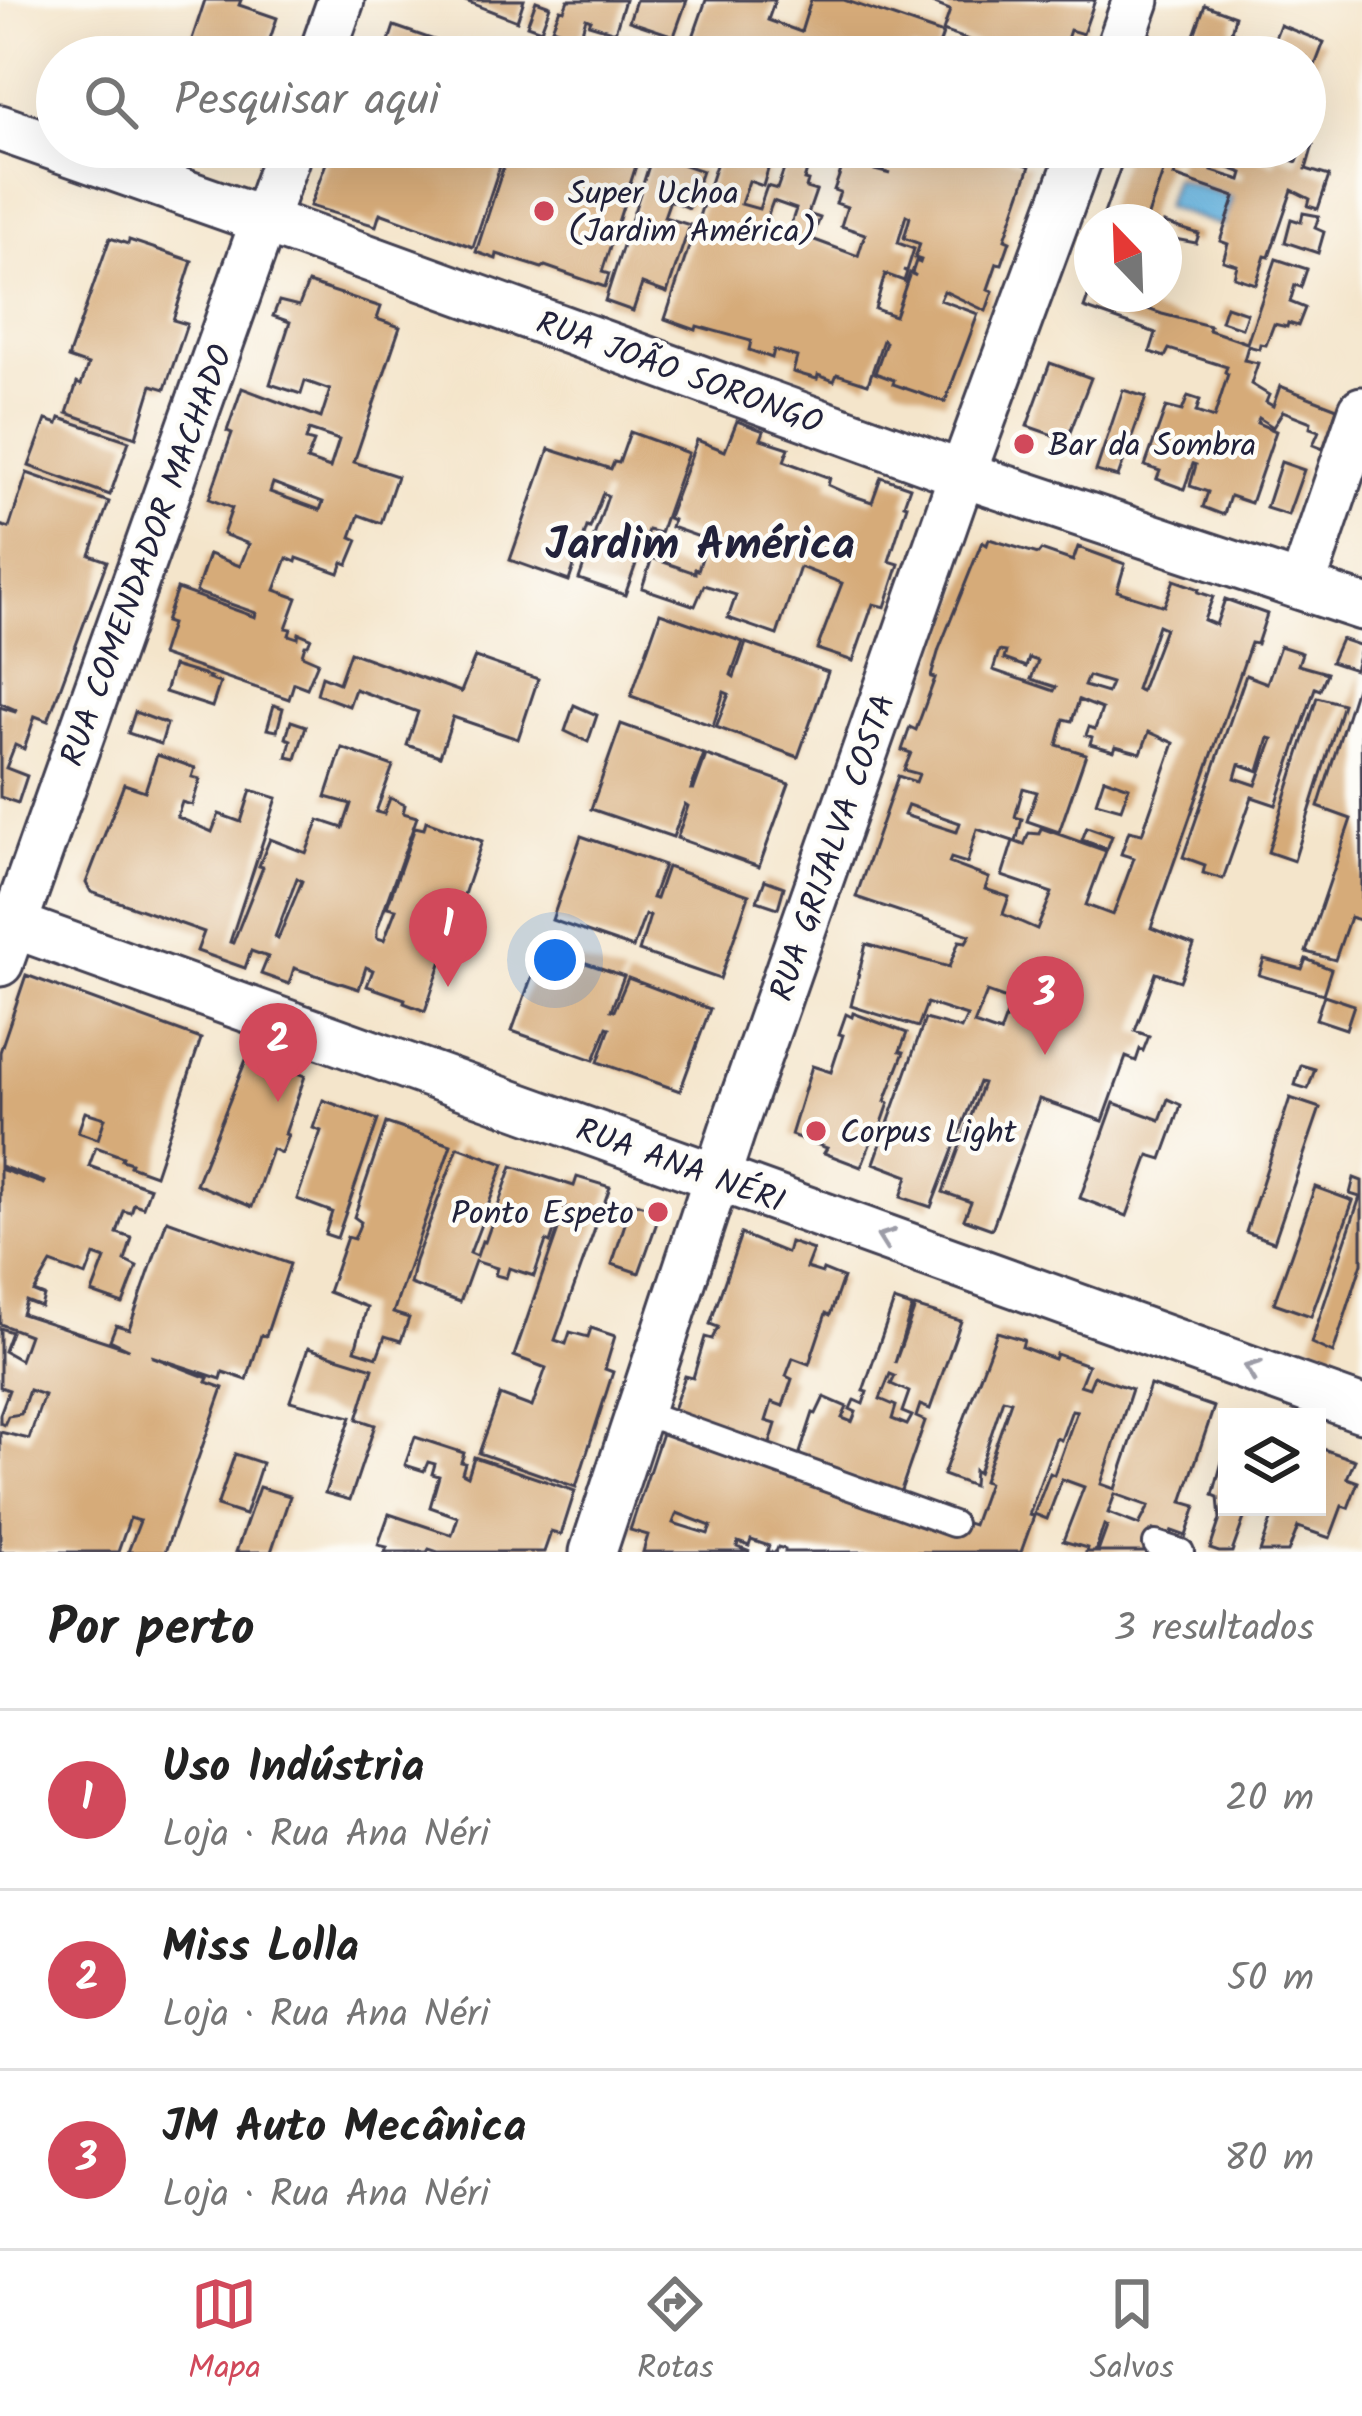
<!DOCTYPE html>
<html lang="pt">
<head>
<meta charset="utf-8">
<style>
	:root { --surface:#fff; --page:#f2f2f2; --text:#222; --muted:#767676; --line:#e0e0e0; --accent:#d1495b }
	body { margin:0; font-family:Kalam,sans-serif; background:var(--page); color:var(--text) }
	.controls { position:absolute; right:36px; bottom:36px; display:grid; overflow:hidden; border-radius:0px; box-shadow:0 12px 48px #0002 }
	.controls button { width:108px; height:108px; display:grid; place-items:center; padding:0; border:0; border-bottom:3px solid var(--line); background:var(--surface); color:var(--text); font:60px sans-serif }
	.compass { position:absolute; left:1074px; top:204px; width:108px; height:108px; border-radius:50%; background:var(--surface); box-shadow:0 12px 48px #0002; rotate:337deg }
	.you { position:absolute; left:555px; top:960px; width:42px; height:42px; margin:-30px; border:9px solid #fff; border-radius:50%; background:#1a73e8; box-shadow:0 0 0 18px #1a73e833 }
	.badge { display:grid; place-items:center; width:78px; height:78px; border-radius:50%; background:var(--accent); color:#fff; font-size:39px; font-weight:700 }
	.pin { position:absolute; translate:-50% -99px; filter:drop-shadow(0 3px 6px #0008) }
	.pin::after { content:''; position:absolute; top:63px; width:42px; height:36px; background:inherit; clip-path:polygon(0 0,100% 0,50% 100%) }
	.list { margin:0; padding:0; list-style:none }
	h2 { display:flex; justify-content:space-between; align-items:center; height:156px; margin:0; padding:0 48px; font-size:51px }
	h2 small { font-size:39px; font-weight:400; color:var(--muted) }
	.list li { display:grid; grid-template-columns:78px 1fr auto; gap:36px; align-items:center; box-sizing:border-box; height:180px; padding:0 48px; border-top:3px solid var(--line) }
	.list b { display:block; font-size:45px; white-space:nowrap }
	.list p { margin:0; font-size:39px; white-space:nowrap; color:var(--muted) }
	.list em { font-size:39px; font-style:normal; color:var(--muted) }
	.icon { flex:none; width:66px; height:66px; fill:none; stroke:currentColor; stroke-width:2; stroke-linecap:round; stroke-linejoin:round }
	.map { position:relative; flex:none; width:1362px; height:1552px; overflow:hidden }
	.search { position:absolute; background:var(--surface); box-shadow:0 12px 48px #0002; left:36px; right:36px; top:36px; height:132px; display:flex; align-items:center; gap:30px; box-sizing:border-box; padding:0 42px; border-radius:66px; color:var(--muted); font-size:45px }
	.sheet { height:696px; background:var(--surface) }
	nav { display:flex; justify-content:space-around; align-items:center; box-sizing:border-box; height:168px; border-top:3px solid var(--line); background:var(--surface); font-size:33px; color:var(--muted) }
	nav a { display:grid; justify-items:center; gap:6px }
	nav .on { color:var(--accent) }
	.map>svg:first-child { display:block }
	.water { fill:#65b2de; stroke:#446a8c; stroke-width:3 }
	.building { fill:#d6ab79; fill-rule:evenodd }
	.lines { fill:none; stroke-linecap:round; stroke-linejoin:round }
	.lane-casing { stroke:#423f51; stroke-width:30 }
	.street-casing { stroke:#423f51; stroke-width:51 }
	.lane { stroke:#fff; stroke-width:24 }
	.street { stroke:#fff; stroke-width:45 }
	.oneway { stroke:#9c9ca7 }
	.poi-dot { fill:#d1495b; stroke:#fdfcf7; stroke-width:4.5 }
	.labels { text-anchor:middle; stroke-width:9; stroke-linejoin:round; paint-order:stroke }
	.poi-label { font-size:33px; fill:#22223b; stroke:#fdfcf7; text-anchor:start }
	.street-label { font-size:33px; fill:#22223b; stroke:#fdfcf7 }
	.district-label { font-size:45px; font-weight:bold; fill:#22223b; stroke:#fdfcf7 }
</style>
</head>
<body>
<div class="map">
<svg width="1362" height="1552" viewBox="0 0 1362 1552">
	<rect width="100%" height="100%" fill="#fdfcf7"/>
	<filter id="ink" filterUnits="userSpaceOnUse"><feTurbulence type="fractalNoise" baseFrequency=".00833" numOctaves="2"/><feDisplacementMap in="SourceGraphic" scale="24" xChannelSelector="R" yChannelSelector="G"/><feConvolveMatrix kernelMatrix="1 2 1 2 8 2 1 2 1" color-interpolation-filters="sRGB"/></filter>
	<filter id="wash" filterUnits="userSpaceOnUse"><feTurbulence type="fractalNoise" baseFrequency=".004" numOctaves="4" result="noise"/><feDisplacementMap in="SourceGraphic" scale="48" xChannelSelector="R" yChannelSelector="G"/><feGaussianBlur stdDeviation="2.7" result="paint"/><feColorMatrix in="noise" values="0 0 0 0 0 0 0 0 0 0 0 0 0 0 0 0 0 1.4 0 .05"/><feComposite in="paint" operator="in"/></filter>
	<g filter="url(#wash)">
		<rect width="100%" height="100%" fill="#f4e5cb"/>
		<path class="water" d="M1174,179L1232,198L1222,226L1165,207Z"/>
		<g id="blocks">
			<g class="building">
				<path d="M205,0H241L239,5L277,18L264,57H186Z"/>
				<path d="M463,0H524L517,21Z"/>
				<path d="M568,0H625L615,32L589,24L591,20L586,18L576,50L580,51L578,57H540L546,39L554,42L558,30L552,28L560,9L564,10Z"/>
				<path d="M636,0H687L674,36L629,21Z"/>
				<path d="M706,0H775L768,20L801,32L811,0H844L943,34L935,57H922L923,53L912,49L909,57H826L796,48L793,57H755L757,53L746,50L743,57H686Z"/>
				<path d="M925,0H1095L1083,34L1070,30L1061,57H1017L943,31L950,10Z"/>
				<path d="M536,1L550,6L541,30L527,25Z"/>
				<path d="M1205,5L1235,16L1231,32L1267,44L1266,47L1271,48L1280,25L1324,42L1314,68L1305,64V57H1186Z"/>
				<path d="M394,26L434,40L479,57H365L370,44L386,50Z"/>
				<path d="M625,33L670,48L667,57H617Z"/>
				<path d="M961,41L1007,56V57H955Z"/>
				<path d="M1305,143L1313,145L1306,169L1329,176L1318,209L1308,206L1310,199L1292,190L1269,257L1265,256L1256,284L1234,277L1237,265L1223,261L1228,244L1220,241L1235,197L1174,176L1182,151L1172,147H1255L1251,156L1274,164L1278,156L1297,162ZM1215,163L1243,173L1241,180L1212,171Z"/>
				<path d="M332,147H481L503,157L473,247L380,213L376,226L310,206Z"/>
				<path d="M510,147H642L602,272L609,274L605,287L545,266L542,268L497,254L496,259L476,252Z"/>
				<path d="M655,147H688L682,164L702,171L689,208L670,200L664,217L690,225L667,293L642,284L633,311L605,301Z"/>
				<path d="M722,147H758L757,151L772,156L763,186L749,181L741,204L759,209L767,186L777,189L792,147H814L804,180L808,181L806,188L816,191L808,214L820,218L812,239L858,256L865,234L841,226L847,207L836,203L840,192L834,190L844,162L890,174L817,147H978L1030,166L1005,239L1010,241L1002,264L997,263L988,289L993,291L986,311L944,291L940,300L978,314L945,402L893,384L894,380L875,373L886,342L883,340L868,384L837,374L834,381L818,375L817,379L793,372L797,357L774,350L772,358L749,350L751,341L697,326L696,330L665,319ZM773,201L796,209L788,233L764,225ZM906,215L910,217L904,238L920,244L915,258L921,260L920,263L916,261L912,273L916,276L910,273L895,316L875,309L885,274L904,281L907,272L903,270L907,271L914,249L898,243Z"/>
				<path d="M1128,147H1172L1147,218L1157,222H1101Z"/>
				<path d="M1303,213L1319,216L1315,228L1324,232L1318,253L1285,242L1291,219L1301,222Z"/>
				<path d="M1164,223L1199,234L1196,243L1164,237Z"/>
				<path d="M110,238L128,244L129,240L192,261L173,320L187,324L165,389L152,385L136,437L67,413L77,383L81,385L88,365L68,358L69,355Z"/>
				<path d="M1276,259L1307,269L1301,287L1295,285L1290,302L1305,308L1298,326L1288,323L1287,327L1274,324L1266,345L1260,344L1259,349L1248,346L1244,360L1258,363L1251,384L1269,395L1266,402L1273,406L1280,386L1337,408L1323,449L1313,445L1319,431L1310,428L1311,422L1283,411L1273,427L1259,418L1257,423L1276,431L1251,503L1230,496L1224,514H1221L1203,507L1208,492L1190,486L1196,465L1193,464L1184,489L1157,479L1160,471L1145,466L1166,407L1182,411L1188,396L1200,400L1196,412L1214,418L1228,374L1225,372L1227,367L1169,349L1165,357L1150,352L1156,333L1084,308L1089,294H1105L1162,314L1210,326L1209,330L1247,343Z"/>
				<path d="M308,283L381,307L377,319L400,327L354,462L397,476L381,523L359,515L351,537L358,540L348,564L343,562L339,573L297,558L296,562L287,558L275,590L297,598L286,628L291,629L289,635L298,638L299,633L311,638L308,645H305L302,655L318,662L307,688L294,683L289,699L161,655L171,624L165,622L177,589L255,617L256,613L196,592L209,554L240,566L249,544L223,534L232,508L209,499L232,433L227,431L242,388L321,418L330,390L305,381L301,394L270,384L290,322L273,316L279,301L299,306ZM309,430L339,440L330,468L307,460L314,442L306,440ZM273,483L323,502L320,510L270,492Z"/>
				<path d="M1226,306L1247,313L1242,328L1221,321Z"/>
				<path d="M1050,363L1091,378L1067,440L1027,426Z"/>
				<path d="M1123,390L1146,397L1118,477L1096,471Z"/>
				<path d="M60,418L129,441L110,495L29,466L46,420L58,424Z"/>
				<path d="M737,421L764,431L761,439L789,448L784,461L830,478L828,485L848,494L872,502L881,477L910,487L904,504L907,505L889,561L899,564L885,607L873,604L853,661L817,649L842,583L800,567L777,635L728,618L736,595L704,585L695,606L642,588L652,558L695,573V569L698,570L708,540L671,527L673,520L668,518L697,440L725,451Z"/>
				<path d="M630,432L688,453L660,533L648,530L625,595L579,579L608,496L603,493L590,528L587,527L569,581L510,560L549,449L611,469L614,462L619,463Z"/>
				<path d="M1281,462L1304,470L1288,515L1266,508Z"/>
				<path d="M27,473L109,502L90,555L107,561L48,721L35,716L24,749L15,745L6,768L27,776L18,803L0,797V707L15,712L16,710L0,703V525L9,528Z"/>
				<path d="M989,539L1038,554L1041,550L1073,561L1078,547L1125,564L1117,591L1164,606L1174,580L1199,589L1198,592L1213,597L1204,620L1216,625L1225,599L1267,614L1257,644L1251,643L1151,928L1194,945L1180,981L1156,973L1135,1031L1149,1036L1143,1051L1140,1049L1136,1061L1126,1057L1103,1121L1039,1099L992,1229L964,1219L971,1202L943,1192L983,1083L979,1082L931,1207L901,1197L908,1176L874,1163L925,1019L961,1029L967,1016L927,1003L918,1027L851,1006L866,944L949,967L959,941L966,942L970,935L856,897L898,776L916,782L919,774L904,770L911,753L902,750L910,727L916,730L935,678L931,677L939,649L982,542L987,545ZM1158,625L1165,628L1141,691L1136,689ZM999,651L1006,652L1004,659L1026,667L1029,658L1038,661L1031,679L1056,687L1054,691L993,670ZM1088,676L1111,683L1107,693L1084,686ZM1079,700L1102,709L1095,729L1089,727L1086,735L1092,737L1090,744L1114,751L1116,746L1141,753L1149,732L1174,743L1142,834L1129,831L1121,854L1134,858L1113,915L1086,905L1106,851L1041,828L1039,834L1029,833L1024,845L1013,841L1002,876L1052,893L1037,929L1003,914L1009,897L985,889L989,878L949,863L951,858L967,863L977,829L1016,842L1022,819L1015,817L1023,788L1037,792L1027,821L1059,832L1086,754L1057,745L1064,719L1072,721ZM908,805L960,823L957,832L904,815ZM987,992L1012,1001L1000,1033L974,1024Z"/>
				<path d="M660,613L743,642L731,675L734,677L746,643L828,672L798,757L716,727L729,694L724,692L713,726L631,696Z"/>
				<path d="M1341,639L1362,646L1355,670L1331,662Z"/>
				<path d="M1280,646L1302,653L1298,665L1327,673L1320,690L1315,688L1276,805L1252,797L1223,879L1203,873L1205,865L1183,857L1246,675L1267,683ZM1269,738L1273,739L1256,785L1235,778L1239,764L1259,771Z"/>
				<path d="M350,652L461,692L475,657L538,679L518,739L453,717L440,756L407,745L418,712L355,689L349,706L317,694L322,676L339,683Z"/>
				<path d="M173,666L210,677L208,679L220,683L212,707L165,692Z"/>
				<path d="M1361,672L1362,915L1360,920L1350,917L1335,960L1306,952L1351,819L1318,807Z"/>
				<path d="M1317,697L1343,704L1294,861L1268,852Z"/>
				<path d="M274,705L283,708L277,731L267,729Z"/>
				<path d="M574,705L597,715L588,742L565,731Z"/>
				<path d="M135,712L167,724L161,744L128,733Z"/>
				<path d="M291,721L306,726L296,759L287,757L291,740L286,738Z"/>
				<path d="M621,724L704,754L691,789H694L706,755L789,784L759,867L677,838L688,806L685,804L673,837L591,809Z"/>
				<path d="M342,748L393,766L376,812L384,814L390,798L405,805L403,813L417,817L377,929V938L384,940L396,909L387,907L415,827L424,829L426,821L482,841L425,1011L404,1003L405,999L367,986L373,970L366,967L359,989L294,968L289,984L261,974L268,957L251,951L245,968L197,951L204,932L91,892L86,883L124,784L145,791L157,755L181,763L195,768L192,777L200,779L192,805L182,802L177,817L212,832L219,814L241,822L251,790L277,798L230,942L233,943L263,867L259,866L270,839L306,853L319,820L343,828L351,804L326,797ZM297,878L302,881L278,939L275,937Z"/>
				<path d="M1104,778L1129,787L1121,809L1096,802Z"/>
				<path d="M1087,827L1112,836L1107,849L1082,840Z"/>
				<path d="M581,836L664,865L652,898L656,899L667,867L749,895L720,979L639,951L650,916L645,915L633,948L552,920Z"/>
				<path d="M765,880L784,887L778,908L757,901Z"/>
				<path d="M542,948L624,976L611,1010L614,1011L628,978L710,1009L680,1091L598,1062L610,1028L607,1027L594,1060L512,1031Z"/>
				<path d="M1264,959L1302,969L1306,959L1331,969L1323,994L1259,975Z"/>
				<path d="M26,975L201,1039L155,1175L130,1166L131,1163L122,1160L123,1157L96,1147L89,1166L150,1188L143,1207L134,1204L131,1213L124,1211L117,1233L132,1238L125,1261L137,1267L123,1304L92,1293L105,1259L94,1255L86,1276L51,1263L34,1292L44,1296L41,1307L26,1301L22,1314L129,1349L110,1340L116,1325L129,1329L167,1220L290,1264L266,1336L261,1335L247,1380L223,1372L221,1379L151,1356L208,1378L206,1382L223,1388L165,1552H128L140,1521L130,1518L118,1552H0V1432L29,1439L44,1395L29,1390L21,1414L8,1416L4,1425L0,1423V1414L9,1390L0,1387V1328L11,1332L4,1351L20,1360L29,1335L0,1324V1169L44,1184L45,1182L0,1166V1052ZM85,1112L105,1118L98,1139L78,1132Z"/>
				<path d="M1324,995L1354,1005L1346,1029L1316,1019Z"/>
				<path d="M853,1013L907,1033L900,1051L904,1052L885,1101L889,1103L880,1129L877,1127L861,1167L824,1153L827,1148L791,1135L812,1066L831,1072L843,1035L839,1034L846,1014L852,1017Z"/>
				<path d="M248,1055L305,1076L285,1134L288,1135L281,1153L272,1149L252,1207L196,1184Z"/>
				<path d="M1301,1065L1315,1069L1308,1089L1295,1085Z"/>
				<path d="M1290,1098L1320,1108L1274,1242L1246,1232Z"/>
				<path d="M1168,1099L1181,1105L1174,1126L1162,1159L1149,1155L1127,1216L1080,1198L1114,1103L1160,1120Z"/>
				<path d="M323,1100L378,1120L337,1238L325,1234L332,1212L297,1199L321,1131L313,1128Z"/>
				<path d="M386,1123L451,1145L393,1313L409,1318L401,1341L385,1336L377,1357L355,1350L367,1307L328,1292L347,1237L354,1239L361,1222L354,1217Z"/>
				<path d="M458,1147L504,1164L470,1253L477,1256L482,1241L485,1242L512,1166L574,1186L577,1177L610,1187L555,1340L566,1344L570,1332L588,1337L591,1328L615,1336L605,1369L613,1372L576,1487L479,1453L500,1395L532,1407L546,1368L514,1356L566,1207L559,1204L551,1223L556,1225L550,1243L546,1241L534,1276L509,1268L506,1278L503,1277L495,1275L497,1268L475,1261L460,1302L410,1284L415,1261Z"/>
				<path d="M1354,1178L1362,1181V1263L1333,1353L1311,1343L1360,1197L1350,1194Z"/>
				<path d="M1315,1187L1353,1201L1311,1316L1274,1303Z"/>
				<path d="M632,1202L661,1211L639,1273L612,1264Z"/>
				<path d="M741,1234L787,1253L790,1242L813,1250L806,1268L822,1273L823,1270L843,1278L830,1315L826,1313L809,1364L793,1358L786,1376L792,1379L783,1406L772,1402L766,1421L776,1424L769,1447L671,1415L685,1376L693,1378L705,1337L712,1339L718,1327L710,1324Z"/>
				<path d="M894,1301L912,1307L895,1363L915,1307L961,1321L930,1409L920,1405L916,1417L925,1421L899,1496L798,1459L813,1413L816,1414L824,1397L847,1407L842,1418L852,1422L856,1412L850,1409L854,1400L863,1404L867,1392L863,1391ZM890,1374L895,1376L891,1384L909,1392L902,1412L912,1416L907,1425L892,1419L896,1406L880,1399Z"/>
				<path d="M997,1332L1024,1340L1022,1347L1054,1359L1056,1354L1088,1365L1080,1385L1089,1388L1094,1376L1132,1389L1101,1484L1115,1489L1150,1385L1214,1407L1182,1502L1196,1506L1186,1536L1172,1531L1170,1536L1153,1530L1146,1552H1098L1107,1527L1104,1525L1095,1552H1086L1087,1548L1063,1541L1084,1487L1062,1479L1047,1519L1034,1514L1050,1473L1054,1475L1077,1411L1072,1410L1061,1440L1056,1438L1029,1515L1034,1516L1021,1552H785V1549L778,1547L776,1552H767L769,1546L751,1540L749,1546L738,1542L737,1547L750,1552H643L648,1535L630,1530L663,1430L973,1525L988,1483L983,1481L1011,1401L1003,1399L978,1473L974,1470L973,1486L943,1475ZM1115,1494L1149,1506L1139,1525L1108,1513ZM677,1513L711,1526L708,1534L673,1523Z"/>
				<path d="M308,1348L373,1368L357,1419L375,1425L350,1500L325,1493L351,1417L290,1401Z"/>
				<path d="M415,1437L464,1453L461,1462L465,1463L462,1473L468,1476L474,1457L575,1491L561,1535L551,1532L544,1552H438L429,1549L427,1552H385L387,1547L378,1545L389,1514L452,1535L458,1517L430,1507L439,1476L432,1474L435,1464L428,1462L424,1471L405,1465Z"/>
				<path d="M1226,1447L1227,1507L1247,1510L1232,1552H1219L1210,1549L1220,1519L1218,1497L1213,1495Z"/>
				<path d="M1317,1447L1355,1460L1347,1478L1358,1482L1348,1508L1342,1506L1330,1538L1298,1527L1288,1552H1260L1272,1517L1248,1507H1317Z"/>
				<path d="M235,1454L262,1463L245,1515L217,1506Z"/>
				<path d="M259,1487L290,1496L271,1552H236Z"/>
			</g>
		</g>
	</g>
	<g filter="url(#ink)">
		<use href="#blocks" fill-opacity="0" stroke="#423f51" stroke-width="3"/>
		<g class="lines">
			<g class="lane-casing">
				<g id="lane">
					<path d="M641,1412L953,1524"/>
					<path d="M1156,1544L1181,1552"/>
				</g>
			</g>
			<g class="street-casing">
				<g id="street">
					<path d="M321,57L341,0"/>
					<path d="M1116,57L1136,0"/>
					<path d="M0,128L305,235L962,474L1362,607"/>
					<path d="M1302,586L1362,410"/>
					<path d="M0,920L1362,1409"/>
					<path d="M0,963L290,147"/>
					<path d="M593,1552L732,1131L958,486L1083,147"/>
				</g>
			</g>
			<use href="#lane" class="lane"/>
			<use href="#street" class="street"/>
		</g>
		<defs><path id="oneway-chevron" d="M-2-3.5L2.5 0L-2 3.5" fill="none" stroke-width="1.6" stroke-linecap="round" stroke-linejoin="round" transform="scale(3)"/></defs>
		<g class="oneway">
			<use href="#oneway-chevron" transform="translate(885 1238) rotate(-160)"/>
			<use href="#oneway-chevron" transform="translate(1252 1369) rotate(-160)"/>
		</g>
	</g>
	<g class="poi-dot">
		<circle cx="544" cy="211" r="12"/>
		<circle cx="1024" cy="444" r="12"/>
		<circle cx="816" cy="1131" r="12"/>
		<circle cx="658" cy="1212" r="12"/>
	</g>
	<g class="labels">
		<g class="poi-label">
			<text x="568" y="204">Super Uchoa<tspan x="568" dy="38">(Jardim América)</tspan></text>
			<text x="1048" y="456">Bar da Sombra</text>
			<text x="840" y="1143">Corpus Light</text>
			<text x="634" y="1224" text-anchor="end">Ponto Espeto</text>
		</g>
		<g class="street-label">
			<text transform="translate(680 371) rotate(20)" y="12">RUA JOÃO SORONGO</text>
			<text transform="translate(145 555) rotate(-70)" y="12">RUA COMENDADOR MACHADO</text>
			<text transform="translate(831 847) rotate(-71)" y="12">RUA GRIJALVA COSTA</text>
			<text transform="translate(681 1164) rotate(20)" y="12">RUA ANA NÉRI</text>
		</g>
		<g class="district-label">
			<text x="700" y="559">Jardim América</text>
		</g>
	</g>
</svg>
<div class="controls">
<button><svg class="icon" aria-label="layers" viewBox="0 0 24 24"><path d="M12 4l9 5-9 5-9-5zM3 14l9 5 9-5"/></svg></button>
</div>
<svg class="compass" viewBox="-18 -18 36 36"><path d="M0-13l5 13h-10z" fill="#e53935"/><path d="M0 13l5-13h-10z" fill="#767676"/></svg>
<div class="you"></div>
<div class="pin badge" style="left:448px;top:987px">1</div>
<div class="pin badge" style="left:278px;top:1102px">2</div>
<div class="pin badge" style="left:1045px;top:1055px">3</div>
<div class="search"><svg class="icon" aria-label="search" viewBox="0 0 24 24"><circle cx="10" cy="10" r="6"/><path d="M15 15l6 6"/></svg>Pesquisar aqui</div>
</div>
<section class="sheet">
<h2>Por perto<small>3 resultados</small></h2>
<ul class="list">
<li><span class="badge">1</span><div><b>Uso Indústria</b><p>Loja · Rua Ana Néri</p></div><em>20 m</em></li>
<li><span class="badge">2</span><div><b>Miss Lolla</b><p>Loja · Rua Ana Néri</p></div><em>50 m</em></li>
<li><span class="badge">3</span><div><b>JM Auto Mecânica</b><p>Loja · Rua Ana Néri</p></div><em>80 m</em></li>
</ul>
</section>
<nav>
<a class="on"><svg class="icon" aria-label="map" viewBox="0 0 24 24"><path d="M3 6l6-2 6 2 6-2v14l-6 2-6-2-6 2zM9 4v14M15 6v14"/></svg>Mapa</a>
<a><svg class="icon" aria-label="directions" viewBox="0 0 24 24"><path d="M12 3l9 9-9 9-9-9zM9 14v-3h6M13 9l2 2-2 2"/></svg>Rotas</a>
<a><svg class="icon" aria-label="saved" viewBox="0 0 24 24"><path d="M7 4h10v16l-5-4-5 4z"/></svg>Salvos</a>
</nav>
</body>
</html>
